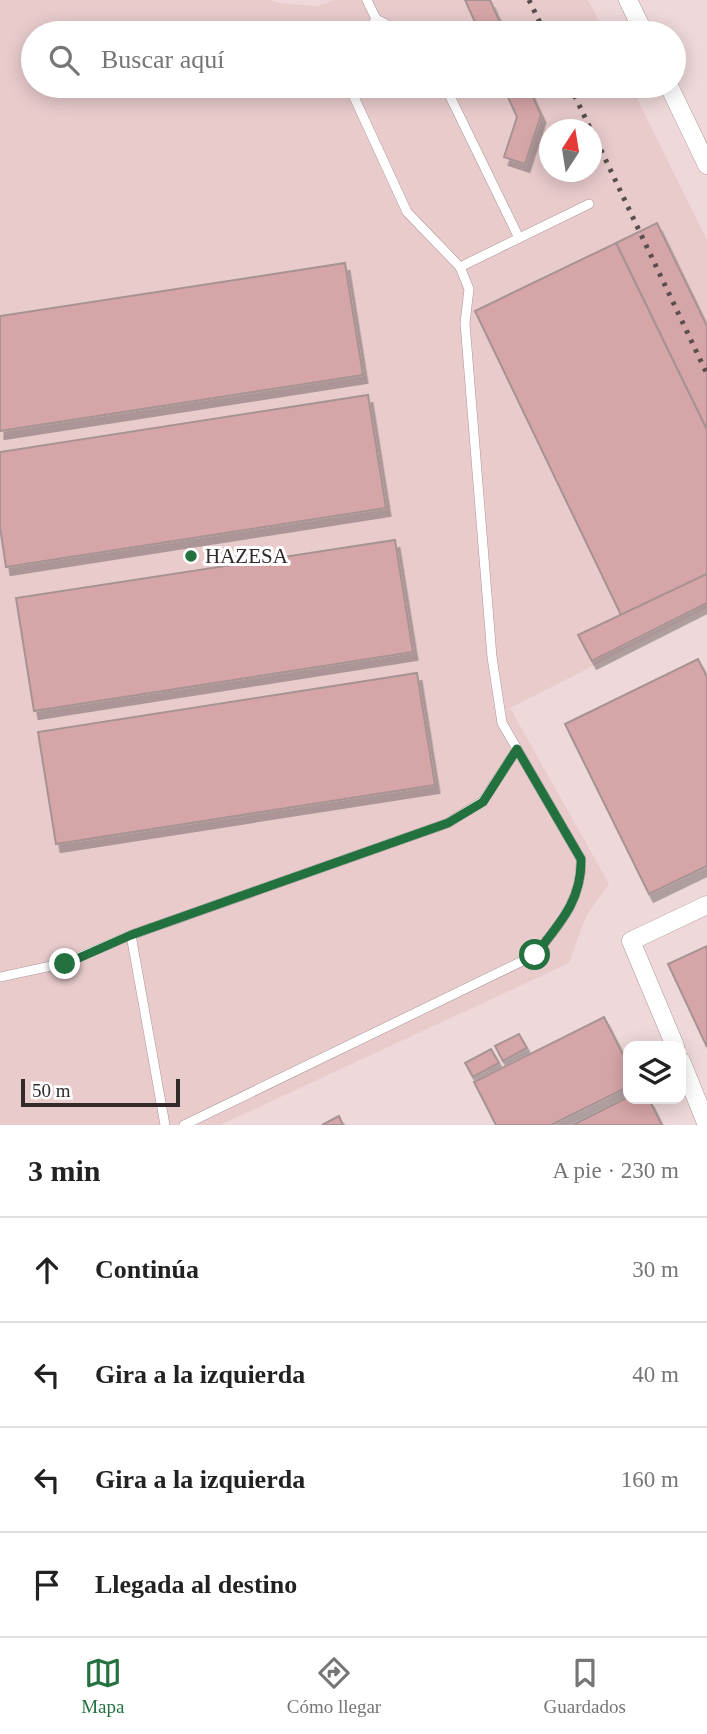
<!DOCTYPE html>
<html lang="es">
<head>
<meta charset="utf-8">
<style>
	:root { --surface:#fff; --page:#f2f2f2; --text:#222; --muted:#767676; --line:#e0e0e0; --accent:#247140 }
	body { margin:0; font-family:"Times New Roman",serif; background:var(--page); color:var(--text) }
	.controls { position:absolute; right:21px; bottom:21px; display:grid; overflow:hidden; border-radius:14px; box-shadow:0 4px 18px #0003 }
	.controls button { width:63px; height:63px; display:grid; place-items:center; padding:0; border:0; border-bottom:2px solid var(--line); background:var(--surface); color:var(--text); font:35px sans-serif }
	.compass { position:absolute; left:539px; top:119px; width:63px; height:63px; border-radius:50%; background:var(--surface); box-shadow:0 4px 18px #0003; rotate:12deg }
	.scale { position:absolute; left:21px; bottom:18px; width:159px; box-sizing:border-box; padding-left:7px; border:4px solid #322a2a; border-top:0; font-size:19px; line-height:24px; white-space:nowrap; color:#322a2a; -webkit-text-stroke:5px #fff; paint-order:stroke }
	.stop { position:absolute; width:21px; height:21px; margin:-16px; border:5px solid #247140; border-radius:50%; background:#fff }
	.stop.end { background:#247140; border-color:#fff; box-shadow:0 2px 7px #0008 }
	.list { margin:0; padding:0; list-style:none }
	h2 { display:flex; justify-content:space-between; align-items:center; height:91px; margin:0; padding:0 28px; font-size:30px }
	h2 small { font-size:23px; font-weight:400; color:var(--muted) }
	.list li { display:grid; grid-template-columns:46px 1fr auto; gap:21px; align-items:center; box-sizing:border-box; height:105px; padding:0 28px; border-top:2px solid var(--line) }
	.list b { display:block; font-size:26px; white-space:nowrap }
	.list em { font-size:23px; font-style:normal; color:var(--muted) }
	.icon { flex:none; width:38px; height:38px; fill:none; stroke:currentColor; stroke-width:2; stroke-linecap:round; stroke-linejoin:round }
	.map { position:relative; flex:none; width:707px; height:1125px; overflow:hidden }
	.search { position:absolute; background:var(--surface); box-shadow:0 4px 18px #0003; left:21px; right:21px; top:21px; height:77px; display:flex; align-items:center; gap:18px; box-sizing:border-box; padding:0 24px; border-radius:38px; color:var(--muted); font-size:26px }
	.sheet { height:511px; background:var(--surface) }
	nav { display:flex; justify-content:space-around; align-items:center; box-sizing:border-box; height:98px; border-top:2px solid var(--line); background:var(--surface); font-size:19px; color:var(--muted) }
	nav a { display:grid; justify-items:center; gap:4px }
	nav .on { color:var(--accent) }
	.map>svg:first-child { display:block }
	.built { fill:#e9cbcc; fill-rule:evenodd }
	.building { fill:#d6a5a7; stroke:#a79393; stroke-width:2; filter:url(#shadow) }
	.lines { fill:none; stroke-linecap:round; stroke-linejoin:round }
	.lane-casing { stroke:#ab9697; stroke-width:10 }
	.street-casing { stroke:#ab9697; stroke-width:19 }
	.lane { stroke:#fff; stroke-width:9 }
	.street { stroke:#fff; stroke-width:18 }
	.rail { stroke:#594e4e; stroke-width:5; stroke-dasharray:3.5 7; stroke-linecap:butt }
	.route { stroke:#247140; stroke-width:9 }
	.poi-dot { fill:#247140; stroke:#fff; stroke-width:2.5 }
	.labels { text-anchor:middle; stroke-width:6; stroke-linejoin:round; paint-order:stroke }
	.poi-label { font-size:21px; fill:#322a2a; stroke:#fff; text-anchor:start }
</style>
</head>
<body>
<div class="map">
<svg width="707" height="1125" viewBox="0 0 707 1125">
	<defs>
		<filter id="shadow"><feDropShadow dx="4.5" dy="8" stdDeviation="0" flood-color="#0004"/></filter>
	</defs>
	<rect width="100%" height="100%" fill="#eed8d9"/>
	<path class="built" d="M0,0H271L279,3L318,6L334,0H588L605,33H33V86H631L707,240V608L510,708L609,884L586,916L569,963L220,1125H0ZM550,130H592V172H550Z"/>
	<g class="building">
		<path d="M465,0H490L505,33H480Z"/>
		<path d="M503,86H528L541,115L525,164L504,157L517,117Z"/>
		<path d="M657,223L707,326V430L616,243Z"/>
		<path d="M616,243L707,430V574L621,615L475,311Z"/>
		<path d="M345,263L363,375L0,431V316Z"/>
		<path d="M368,395L386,508L6,567L0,527V452Z"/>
		<path d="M395,540L413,652L34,711L16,598Z"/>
		<path d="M707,574V603L592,661L578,635Z"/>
		<path d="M698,659L707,677V866L649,894L565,724Z"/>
		<path d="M417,673L435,785L56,844L38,732Z"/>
		<path d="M707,946V1047L668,964Z"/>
		<path d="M604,1017L628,1064V1087L551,1125H496L474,1082Z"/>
		<path d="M519,1034L527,1048L503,1061L495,1046Z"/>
		<path d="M491,1049L499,1063L473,1077L465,1063Z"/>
		<path d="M628,1097L649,1099L662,1125H573Z"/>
		<path d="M339,1116L343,1125H322Z"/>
	</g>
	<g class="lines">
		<g class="lane-casing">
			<g id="lane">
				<path d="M376,19L404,33"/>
				<path d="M367,33L376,19L367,0"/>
				<path d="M445,86L519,238"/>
				<path d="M460,267L589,204"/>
				<path d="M131,935L165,1125"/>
				<path d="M0,977L65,963L131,935L448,823L483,801L517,749"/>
				<path d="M184,1125L535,955C559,924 582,901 581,859L502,723L492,657L465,323L469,289L460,267L407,212L349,86"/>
			</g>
		</g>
		<g class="street-casing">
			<g id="street">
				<path d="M628,0L644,33"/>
				<path d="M669,86L707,165"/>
				<path d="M675,1046L631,941L707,905"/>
				<path d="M681,1061L707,1125"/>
			</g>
		</g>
		<use href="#lane" class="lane"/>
		<use href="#street" class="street"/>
		<g class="rail">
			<path d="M529,0L545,33"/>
			<path d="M570,86L591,130"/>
			<path d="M592,131L707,374"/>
		</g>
	</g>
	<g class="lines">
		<path class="route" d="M65,964L131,935L448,823L483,802L517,749L581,859C582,901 559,924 535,955"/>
	</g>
	<circle class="poi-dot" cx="191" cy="556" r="7"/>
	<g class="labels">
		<g class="poi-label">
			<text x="205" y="563">HAZESA</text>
		</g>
	</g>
</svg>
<div class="controls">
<button><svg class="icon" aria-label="layers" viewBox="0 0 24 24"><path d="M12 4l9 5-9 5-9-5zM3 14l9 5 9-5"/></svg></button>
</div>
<svg class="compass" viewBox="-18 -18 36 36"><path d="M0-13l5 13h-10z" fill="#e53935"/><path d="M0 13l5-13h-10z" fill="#767676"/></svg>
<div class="scale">50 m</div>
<div class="stop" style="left:535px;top:955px"></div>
<div class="stop end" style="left:65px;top:964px"></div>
<div class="search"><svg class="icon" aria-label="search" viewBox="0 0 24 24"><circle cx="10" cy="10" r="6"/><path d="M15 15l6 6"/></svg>Buscar aquí</div>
</div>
<section class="sheet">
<h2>3 min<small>A pie · 230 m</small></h2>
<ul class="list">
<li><svg class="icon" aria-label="ahead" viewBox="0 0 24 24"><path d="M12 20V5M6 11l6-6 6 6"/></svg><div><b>Continúa</b></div><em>30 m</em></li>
<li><svg class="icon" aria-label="left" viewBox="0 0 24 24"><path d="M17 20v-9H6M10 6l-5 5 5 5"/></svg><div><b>Gira a la izquierda</b></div><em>40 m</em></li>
<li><svg class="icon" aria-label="left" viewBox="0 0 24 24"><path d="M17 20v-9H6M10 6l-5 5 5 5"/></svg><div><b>Gira a la izquierda</b></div><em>160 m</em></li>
<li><svg class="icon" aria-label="arrive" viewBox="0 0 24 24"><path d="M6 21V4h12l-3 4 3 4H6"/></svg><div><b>Llegada al destino</b></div></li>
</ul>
</section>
<nav>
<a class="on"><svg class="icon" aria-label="map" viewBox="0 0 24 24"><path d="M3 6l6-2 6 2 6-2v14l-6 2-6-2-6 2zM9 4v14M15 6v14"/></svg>Mapa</a>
<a><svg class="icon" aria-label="directions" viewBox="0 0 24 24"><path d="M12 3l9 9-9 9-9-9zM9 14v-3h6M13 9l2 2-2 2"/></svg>Cómo llegar</a>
<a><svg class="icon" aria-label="saved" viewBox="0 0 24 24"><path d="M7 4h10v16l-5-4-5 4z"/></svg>Guardados</a>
</nav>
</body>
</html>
